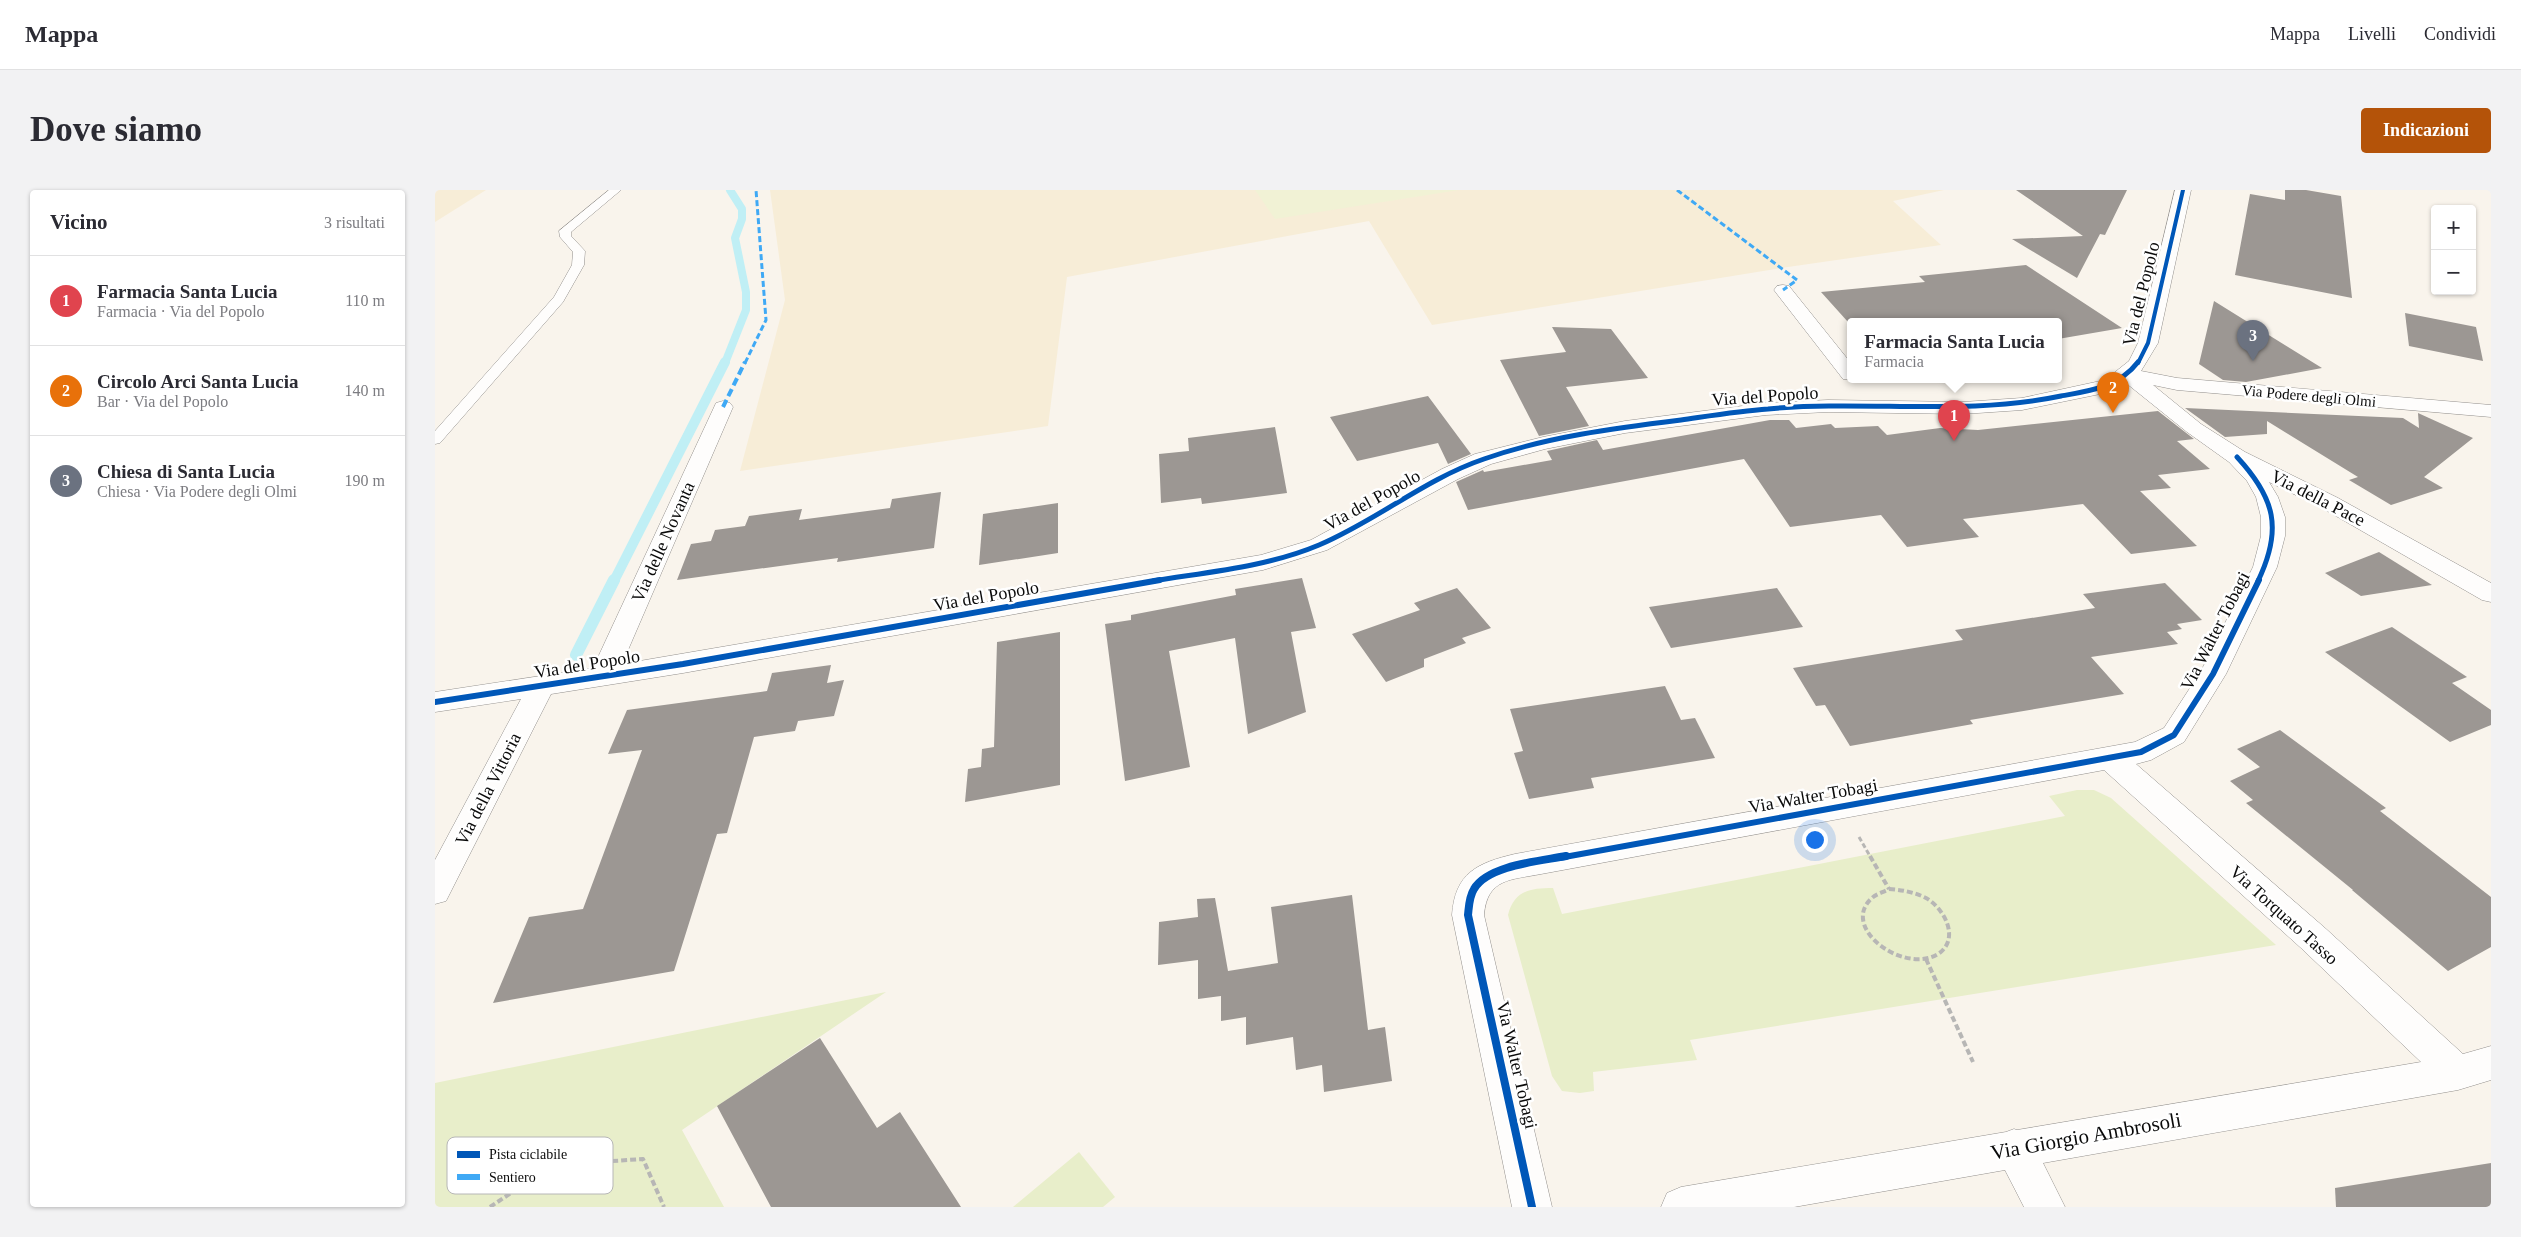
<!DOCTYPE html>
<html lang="it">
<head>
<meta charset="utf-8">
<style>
	:root { --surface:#fff; --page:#f2f2f3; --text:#2b2b33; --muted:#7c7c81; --line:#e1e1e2; --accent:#b45309 }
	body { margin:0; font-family:Georgia,serif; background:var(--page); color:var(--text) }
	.controls { position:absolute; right:15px; top:15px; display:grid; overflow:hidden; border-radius:5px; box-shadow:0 1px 4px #0004 }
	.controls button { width:45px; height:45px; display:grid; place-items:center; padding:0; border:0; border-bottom:1px solid var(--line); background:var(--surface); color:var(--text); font:25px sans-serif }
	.you { position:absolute; left:1379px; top:649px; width:18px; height:18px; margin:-12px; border:4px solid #fff; border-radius:50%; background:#1a73e8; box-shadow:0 0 0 8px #1a73e833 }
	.badge { display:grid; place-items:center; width:32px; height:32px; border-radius:50%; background:var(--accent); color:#fff; font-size:16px; font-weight:700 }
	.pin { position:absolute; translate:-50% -41px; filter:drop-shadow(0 1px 2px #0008) }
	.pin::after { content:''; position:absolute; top:26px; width:18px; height:15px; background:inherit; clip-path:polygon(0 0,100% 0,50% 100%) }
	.popup { position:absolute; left:1412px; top:128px; width:215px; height:65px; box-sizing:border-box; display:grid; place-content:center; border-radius:5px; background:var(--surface); filter:drop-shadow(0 1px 4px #0005); font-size:16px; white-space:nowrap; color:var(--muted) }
	.popup b { font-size:19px; color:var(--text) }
	.popup::after { content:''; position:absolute; left:50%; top:100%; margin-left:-10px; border:10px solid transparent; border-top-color:var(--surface) }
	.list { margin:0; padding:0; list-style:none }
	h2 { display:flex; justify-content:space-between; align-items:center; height:65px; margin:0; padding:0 20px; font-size:21px }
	h2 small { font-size:16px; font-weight:400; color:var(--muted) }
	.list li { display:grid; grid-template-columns:32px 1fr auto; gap:15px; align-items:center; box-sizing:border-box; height:90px; padding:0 20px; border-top:1px solid var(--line) }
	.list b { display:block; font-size:19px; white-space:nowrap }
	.list p { margin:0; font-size:16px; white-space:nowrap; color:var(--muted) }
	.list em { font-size:16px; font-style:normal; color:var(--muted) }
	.map { position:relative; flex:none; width:2056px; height:1017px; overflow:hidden; border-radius:5px }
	header { display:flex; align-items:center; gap:30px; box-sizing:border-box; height:70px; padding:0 25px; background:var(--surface); border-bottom:1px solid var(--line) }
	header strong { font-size:24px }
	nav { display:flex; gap:28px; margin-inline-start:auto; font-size:18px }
	.intro { display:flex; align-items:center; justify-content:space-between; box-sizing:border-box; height:120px; padding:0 30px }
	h1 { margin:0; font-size:35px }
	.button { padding:12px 22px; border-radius:5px; background:var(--accent); color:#fff; font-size:18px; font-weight:700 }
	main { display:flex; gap:30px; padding:0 30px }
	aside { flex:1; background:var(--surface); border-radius:5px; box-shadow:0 1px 4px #0004 }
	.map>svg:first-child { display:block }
	.farmland { fill:#f7edd7 }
	.green { fill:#e8eeca }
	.pitch { fill:#f1f2d5 }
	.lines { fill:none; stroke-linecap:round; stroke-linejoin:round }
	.stream-far2 { stroke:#c0eff5; stroke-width:8 }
	.stream-far1 { stroke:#c0eff5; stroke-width:10 }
	.stream { stroke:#c0eff5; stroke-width:12 }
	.building { fill:#9c9793 }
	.service-casing { stroke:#928f8c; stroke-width:1 }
	.minor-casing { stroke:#928f8c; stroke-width:1 }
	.path-far1 { stroke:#b7b6b5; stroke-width:3; stroke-dasharray:5 2.5; stroke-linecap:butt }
	.path { stroke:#b7b6b5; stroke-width:4; stroke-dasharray:6 3; stroke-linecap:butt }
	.service { fill:#fefdfc; fill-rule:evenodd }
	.minor { fill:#fefdfc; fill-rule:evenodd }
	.quiet-far1 { stroke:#3fa9f5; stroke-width:3; stroke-dasharray:6 3; stroke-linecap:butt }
	.quiet { stroke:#3fa9f5; stroke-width:4; stroke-dasharray:8 4; stroke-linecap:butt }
	.cycleway-far3-casing { stroke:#fff; stroke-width:5.5 }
	.cycleway-far2-casing { stroke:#fff; stroke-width:8 }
	.cycleway-far1-casing { stroke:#fff; stroke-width:9 }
	.cycleway-casing { stroke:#fff; stroke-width:11 }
	.cycleway-far3 { stroke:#0057b8; stroke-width:4 }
	.cycleway-far2 { stroke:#0057b8; stroke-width:5 }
	.cycleway-far1 { stroke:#0057b8; stroke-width:6 }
	.cycleway { stroke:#0057b8; stroke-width:8 }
	.labels { text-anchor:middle; stroke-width:5; stroke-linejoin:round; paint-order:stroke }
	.far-street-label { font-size:15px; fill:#0a0a0a; stroke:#fff }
	.street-label { font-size:18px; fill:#0a0a0a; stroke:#fff }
	.near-street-label { font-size:21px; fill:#0a0a0a; stroke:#fff }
	.key { fill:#fff; stroke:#b6b6b6; stroke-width:1 }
	.key-label { font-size:14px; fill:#0a0a0a }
</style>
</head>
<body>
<header>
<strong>Mappa</strong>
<nav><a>Mappa</a><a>Livelli</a><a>Condividi</a></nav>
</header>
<div class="intro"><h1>Dove siamo</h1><a class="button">Indicazioni</a></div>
<main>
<aside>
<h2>Vicino<small>3 risultati</small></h2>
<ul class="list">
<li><span class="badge" style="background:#e0444e">1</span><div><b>Farmacia Santa Lucia</b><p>Farmacia · Via del Popolo</p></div><em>110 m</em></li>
<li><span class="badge" style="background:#e8710a">2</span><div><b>Circolo Arci Santa Lucia</b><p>Bar · Via del Popolo</p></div><em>140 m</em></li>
<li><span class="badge" style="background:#6b7280">3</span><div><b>Chiesa di Santa Lucia</b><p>Chiesa · Via Podere degli Olmi</p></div><em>190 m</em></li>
</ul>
</aside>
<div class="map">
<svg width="2056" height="1017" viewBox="0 0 2056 1017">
	<rect width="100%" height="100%" fill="#f9f4ec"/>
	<g class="farmland">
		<path d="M0,0H51L0,32Z"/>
		<path d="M335,0H1509L1458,11L1506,55L1346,78L997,135L934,31L632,87L613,236L305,281L350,110Z"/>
	</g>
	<g class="green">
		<path d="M1642,600H1659L1676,608L1841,755L1255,850L1262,870L1158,882L1159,901L1145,903L1127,901L1117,886L1073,725C1079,701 1094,698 1118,698L1127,724L1630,626L1614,606Z"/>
		<path d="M451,802L247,940L289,1017H0V893Z"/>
		<path d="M644,962L680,1007L668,1017H578Z"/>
	</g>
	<path class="pitch" d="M820,0H1024L840,29Z"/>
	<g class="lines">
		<path class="stream-far2" d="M290,173L311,120V102L300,48L307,29V19L295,0"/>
		<path class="stream-far1" d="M179,391L290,172"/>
		<path class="stream" d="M141,465L179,390"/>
	</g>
	<g class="building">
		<path d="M1581,0H1692L1670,45L1665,44L1642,88L1577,49L1648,46Z"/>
		<path d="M1850,0H1871L1906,6L1917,108L1800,85L1815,4L1850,10Z"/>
		<path d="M1591,75L1687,138L1623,149V132H1413L1386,102L1490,92L1484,86Z"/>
		<path d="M1779,111L1824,139L1887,178L1811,192L1788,190L1764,174Z"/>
		<path d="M1970,123L2041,137L2048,171L1974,156Z"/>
		<path d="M1117,137L1176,139L1213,188L1131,197L1154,236L1104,246L1065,170L1131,162Z"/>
		<path d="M993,206L1036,264L1013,274L1003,253L922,271L895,227Z"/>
		<path d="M1750,218L1968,228L1984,238L1983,223L2038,248L1989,287L2008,298L1956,315L1914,290L1923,287L1832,231V244L1790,247Z"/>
		<path d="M1723,221L1759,249L1742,251L1775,279L1723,285L1736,298L1705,301L1762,356L1696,364L1648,314L1528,329L1544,347L1472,357L1446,325L1355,337L1309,269L1033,320L1021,292L1048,280L1049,282L1117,270L1112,261L1162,250L1168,260L1335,230H1354L1361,238L1396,234L1400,238L1443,236L1452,245L1505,238L1543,240Z"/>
		<path d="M840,237L852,303L767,314L766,308L726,313L724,264L754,261L753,248Z"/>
		<path d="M506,302L499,358L402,372L403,368L242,390L256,354L276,351L280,340L310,336L314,326L367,319L364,330L455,318L457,309Z"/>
		<path d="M623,313V363L544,375L548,324Z"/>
		<path d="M1944,362L1997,395L1926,406L1890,383Z"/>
		<path d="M867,388L881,438L856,442L871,522L813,544L800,448L734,461L755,577L690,591L670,434L696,430V425L801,405L800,399Z"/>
		<path d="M1730,393L1767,430L1742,434L1747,439L1732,442L1743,454L1656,467L1689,504L1535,530L1538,534L1415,556L1390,515L1381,516L1358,478L1528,450L1520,440L1660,418L1648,404Z"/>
		<path d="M1022,398L1056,438L1027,448L1031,453L989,469V477L951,492L917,444L985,420L979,413Z"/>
		<path d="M1342,398L1368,437L1236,458L1214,417Z"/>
		<path d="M1957,437L2032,487L2017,493L2056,520V535L2015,552L1890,462Z"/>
		<path d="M625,442V595L530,612L533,579L546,577L547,559L559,557L562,452Z"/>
		<path d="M396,475L392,493L409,490L399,526L363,531L360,541L319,547L292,643L282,644L239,781L58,813L94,727L148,719L207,560L173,564L192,520L332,501L337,483Z"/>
		<path d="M1230,496L1246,530L1260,528L1280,568L1156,588L1159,598L1094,609L1079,563L1088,561L1075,519Z"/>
		<path d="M1845,540L1951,618L1945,621L2056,707V757L2013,781L1917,700H1918L1811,613L1818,610L1795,591L1825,577L1802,559Z"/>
		<path d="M917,705L933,840L950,837L957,891L889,902L887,875L861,880L858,847L811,855V827L786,831V806L763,809V770L723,775L724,732L763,727L762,709L780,708L793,781L843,773L836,717Z"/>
		<path d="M385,848L442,938L465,922L526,1017H336L282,916Z"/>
		<path d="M2056,973V1017H1901L1900,998Z"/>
	</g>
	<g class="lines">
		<g class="service-casing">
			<path id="service" d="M174,0H186L136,42V46L150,61L149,75L128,112L5,253L0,254V241L119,107L137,75L138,62L125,47L124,41Z"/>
		</g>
		<g class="minor-casing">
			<g id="minor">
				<path d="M1740,0H1756L1723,153L1706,181L1742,188L2056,215V227L1742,200L1718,195L1766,234L1810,262L1903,308L2056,393V412L2047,410L1887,318L1834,292L1843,307L1850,327V346L1842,377L1791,484L1749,552L1716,570L1701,574L1890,738L2028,864L2056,856V890L2023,900L1608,973L1630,1017H1589L1570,980L1359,1017H1226L1232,1003L1246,997L1571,942L1579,939L1582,940L1986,872L1866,758L1669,580L1106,684C1076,690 1052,688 1049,725L1117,1017H1077L1017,725C1020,683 1042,673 1080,664L1700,552L1729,538L1766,481L1818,377L1826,346V327L1821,307L1812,291L1794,272L1752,242L1691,193L1670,203L1587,220L1528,224L1393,222L1331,225L1190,243L1110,259L1056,274L1023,289L892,360L828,380L248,483L116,504L11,711L0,714V670L86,509L0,522V502L158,478L281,213L288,211L295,213L298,217L187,474L826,365L876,350L1007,279L1040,264L1108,247L1190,231L1331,213L1393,210L1528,212L1587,208L1670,190L1694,171L1703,153Z"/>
				<path d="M1348,95L1354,96L1415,172V190H1420L1408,189L1342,104L1339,100L1342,96Z"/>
			</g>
		</g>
		<path class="path-far1" d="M1424,647L1436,668"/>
		<g class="path">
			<path d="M1435,666L1454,699"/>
			<path d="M1454,699C1467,700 1479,702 1491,708C1509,718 1526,749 1503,764C1468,785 1404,737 1437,708C1441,704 1449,702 1454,699Z"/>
			<path d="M1491,769L1538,872"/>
			<path d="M55,1017L118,975L208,969L229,1017"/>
		</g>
		<use href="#service" class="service"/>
		<use href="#minor" class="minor"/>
		<g class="quiet-far1">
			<path d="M1242,0L1362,90L1348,100"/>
			<path d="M310,173L331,130L321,0"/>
		</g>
		<path class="quiet" d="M288,217L310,172"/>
		<g class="cycleway-far3-casing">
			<path id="cycleway-far3" d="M1703,173L1713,153L1748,0"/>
		</g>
		<g class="cycleway-far2-casing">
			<g id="cycleway-far2">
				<path d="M1802,267C1840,308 1848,339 1823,391"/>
				<path d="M718,391C773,382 832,377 884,355C941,331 990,289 1049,269C1111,247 1180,238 1246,230C1274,226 1304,221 1333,219C1353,217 1374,216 1394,216C1472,215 1549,222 1626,206C1655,201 1684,197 1703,172"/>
			</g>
		</g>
		<g class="cycleway-far1-casing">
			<g id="cycleway-far1">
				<path d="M0,512L248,474L725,390"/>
				<path d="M1124,668L1706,562L1739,545L1778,484L1824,390"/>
			</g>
		</g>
		<g class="cycleway-casing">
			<path id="cycleway" d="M1097,1017L1033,725C1034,716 1034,707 1039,699C1053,675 1106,671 1131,666"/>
		</g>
		<use href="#cycleway-far3" class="cycleway-far3"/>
		<use href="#cycleway-far2" class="cycleway-far2"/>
		<use href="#cycleway-far1" class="cycleway-far1"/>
		<use href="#cycleway" class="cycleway"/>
	</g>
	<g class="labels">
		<g class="far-street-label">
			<text transform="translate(1874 206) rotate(5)" y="5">Via Podere degli Olmi</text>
		</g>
		<g class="street-label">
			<text transform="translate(1706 104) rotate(-76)" y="6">Via del Popolo</text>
			<text transform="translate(1330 206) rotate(-4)" y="6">Via del Popolo</text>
			<text transform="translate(1883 308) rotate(27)" y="6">Via della Pace</text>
			<text transform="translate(937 310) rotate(-29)" y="6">Via del Popolo</text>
			<text transform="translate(228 352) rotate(-66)" y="6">Via delle Novanta</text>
			<text transform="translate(551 406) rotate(-10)" y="6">Via del Popolo</text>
			<text transform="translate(1780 441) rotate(-63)" y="6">Via Walter Tobagi</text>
			<text transform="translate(152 474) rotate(-9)" y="6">Via del Popolo</text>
			<text transform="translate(53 599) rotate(-63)" y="6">Via della Vittoria</text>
			<text transform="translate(1378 606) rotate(-10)" y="6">Via Walter Tobagi</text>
			<text transform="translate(1849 725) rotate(42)" y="6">Via Torquato Tasso</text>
			<text transform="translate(1082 875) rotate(77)" y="6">Via Walter Tobagi</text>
		</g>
		<g class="near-street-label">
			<text transform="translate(1651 946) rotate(-10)" y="7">Via Giorgio Ambrosoli</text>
		</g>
	</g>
	<rect x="12" y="947" width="166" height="57" rx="8" class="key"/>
	<rect x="22" y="961" width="23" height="7" fill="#0057b8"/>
	<rect x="22" y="984" width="23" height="6" fill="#3fa9f5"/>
	<g class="key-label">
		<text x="54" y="969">Pista ciclabile</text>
		<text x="54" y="992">Sentiero</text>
	</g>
</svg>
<div class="controls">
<button>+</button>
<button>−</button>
</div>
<div class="you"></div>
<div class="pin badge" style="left:1519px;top:251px;background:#e0444e">1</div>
<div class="popup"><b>Farmacia Santa Lucia</b>Farmacia</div>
<div class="pin badge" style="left:1678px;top:223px;background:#e8710a">2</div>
<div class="pin badge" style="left:1818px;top:171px;background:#6b7280">3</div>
</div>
</main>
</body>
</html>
